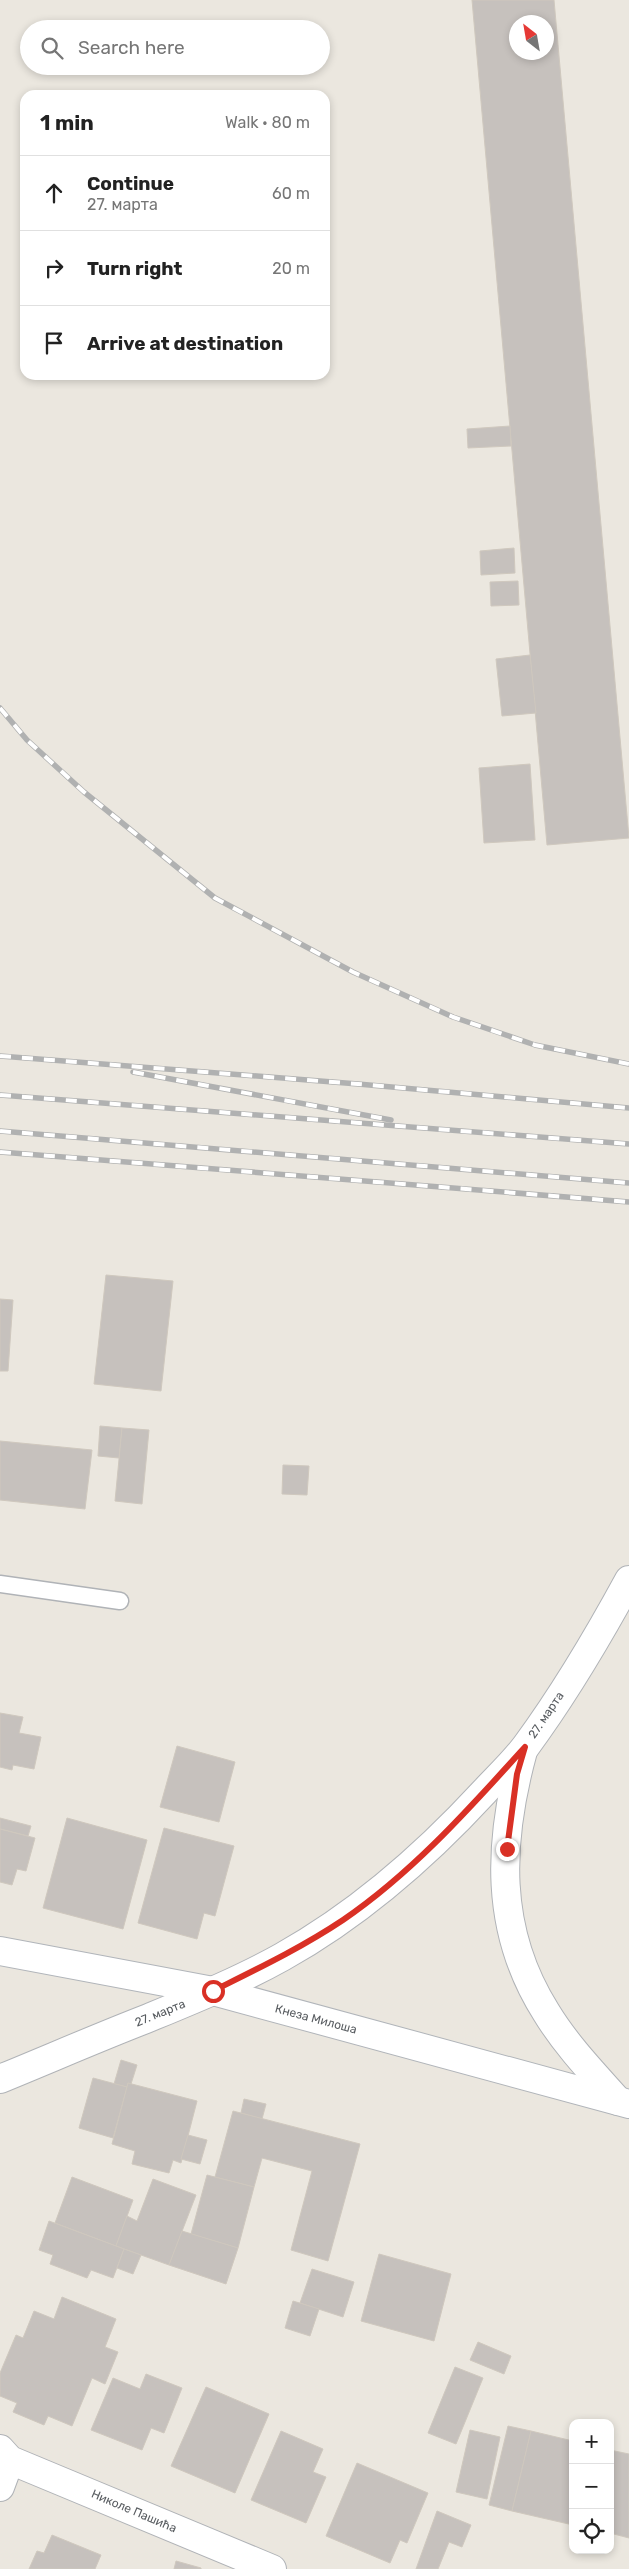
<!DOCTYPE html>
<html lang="en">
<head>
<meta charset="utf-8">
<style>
	:root { --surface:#fff; --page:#f6f6f6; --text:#222; --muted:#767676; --line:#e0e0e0 }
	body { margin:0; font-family:Rubik,sans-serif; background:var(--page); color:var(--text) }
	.controls { position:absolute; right:15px; bottom:15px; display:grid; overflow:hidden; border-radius:10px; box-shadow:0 2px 8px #0003 }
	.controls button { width:45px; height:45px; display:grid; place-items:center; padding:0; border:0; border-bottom:1px solid var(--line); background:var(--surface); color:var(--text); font:25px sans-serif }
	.compass { position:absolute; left:509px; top:15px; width:45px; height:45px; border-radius:50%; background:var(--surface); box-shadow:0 2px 8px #0003; rotate:329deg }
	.stop { position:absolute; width:15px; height:15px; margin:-11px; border:4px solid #d93025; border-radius:50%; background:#fff }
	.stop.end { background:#d93025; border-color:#fff; box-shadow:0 1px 5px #0008 }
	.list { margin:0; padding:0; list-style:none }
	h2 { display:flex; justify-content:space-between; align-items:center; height:65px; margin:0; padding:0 20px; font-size:21px }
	h2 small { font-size:16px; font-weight:400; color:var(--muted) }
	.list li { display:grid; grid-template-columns:32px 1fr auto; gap:15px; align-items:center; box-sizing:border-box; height:75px; padding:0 20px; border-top:1px solid var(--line) }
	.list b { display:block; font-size:19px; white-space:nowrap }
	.list p { margin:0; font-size:16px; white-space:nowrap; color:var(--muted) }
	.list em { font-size:16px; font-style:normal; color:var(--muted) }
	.icon { flex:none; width:28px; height:28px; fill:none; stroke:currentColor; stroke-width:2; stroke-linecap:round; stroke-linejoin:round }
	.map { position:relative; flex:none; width:629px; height:2569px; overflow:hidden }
	.search { position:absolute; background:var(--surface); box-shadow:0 2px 8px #0003; left:20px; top:20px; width:310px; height:55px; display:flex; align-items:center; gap:12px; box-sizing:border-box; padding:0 18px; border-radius:28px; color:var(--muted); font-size:19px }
	.panel { position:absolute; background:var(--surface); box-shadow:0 2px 8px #0003; left:20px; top:90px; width:310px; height:290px; border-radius:15px }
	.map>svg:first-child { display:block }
	.building { fill:#c6c1bd; stroke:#cfc8be; fill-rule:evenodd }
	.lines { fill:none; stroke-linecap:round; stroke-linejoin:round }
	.lane-casing { stroke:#b0b3b7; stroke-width:19 }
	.street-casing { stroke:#b0b3b7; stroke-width:30 }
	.secondary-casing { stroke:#b1b5ba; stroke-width:30 }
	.lane { stroke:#fff; stroke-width:16 }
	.street { stroke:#fff; stroke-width:28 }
	.secondary { stroke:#fff; stroke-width:28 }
	.rail-casing { stroke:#b0b1b1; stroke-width:5.5 }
	.rail { stroke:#fff; stroke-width:4; stroke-dasharray:11; stroke-linecap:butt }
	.route { stroke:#d93025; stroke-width:6 }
	.labels { text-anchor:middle; stroke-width:4; stroke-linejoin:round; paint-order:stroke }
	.street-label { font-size:12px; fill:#585c60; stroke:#fff }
</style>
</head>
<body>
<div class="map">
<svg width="629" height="2569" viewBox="0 0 629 2569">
	<rect width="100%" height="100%" fill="#ebe7df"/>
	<g class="building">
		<path d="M472,0H554L629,838L547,845ZM516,22H546V52H516Z"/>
		<path d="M510,426L511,446L468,448L467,429Z"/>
		<path d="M514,548L515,573L481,575L480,551Z"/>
		<path d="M518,581L519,605L491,606L490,582Z"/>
		<path d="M530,655L536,713L502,716L496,659Z"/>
		<path d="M530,764L535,840L484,843L479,768Z"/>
		<path d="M106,1275L173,1281L161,1391L94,1384Z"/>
		<path d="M0,1299L13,1300L8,1371H0Z"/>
		<path d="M100,1426L122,1428L119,1458L98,1456Z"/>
		<path d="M122,1428L149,1430L142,1504L115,1501Z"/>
		<path d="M0,1441L92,1450L85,1509L0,1500Z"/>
		<path d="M283,1465L309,1466L307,1495L282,1494Z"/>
		<path d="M0,1713L23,1717L19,1733L41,1737L34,1769L13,1765L12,1770L0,1767Z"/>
		<path d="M177,1746L235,1762L219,1822L160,1807Z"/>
		<path d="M0,1818L31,1826L28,1836L0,1829Z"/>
		<path d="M67,1818L147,1840L123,1929L43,1908Z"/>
		<path d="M164,1828L234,1846L215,1916L204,1913L197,1939L138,1923Z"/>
		<path d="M0,1829L35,1838L26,1871L17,1869L12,1885L0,1882Z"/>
		<path d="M121,2060L137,2065L131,2084L128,2083L127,2087L114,2084Z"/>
		<path d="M93,2078L127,2087L113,2138L79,2128Z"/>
		<path d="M128,2083L197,2101L181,2163L173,2160L169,2173L132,2164L135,2151L112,2144Z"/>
		<path d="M244,2099L266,2104L262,2119L241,2113Z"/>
		<path d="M233,2111L360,2144L328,2261L291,2250L312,2171L262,2158L254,2187L215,2177Z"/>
		<path d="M188,2135L207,2140L200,2164L181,2159Z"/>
		<path d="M207,2175L254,2187L238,2248L191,2234Z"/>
		<path d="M72,2177L133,2200L116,2246L55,2223Z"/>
		<path d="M153,2179L196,2195L169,2265L116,2246L127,2216L137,2221Z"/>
		<path d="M49,2221L124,2249L113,2278L91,2270L87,2278L50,2264L53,2255L39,2250Z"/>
		<path d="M182,2231L238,2248L226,2284L169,2265Z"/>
		<path d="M124,2249L141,2255L133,2274L117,2268Z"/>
		<path d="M379,2254L451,2274L434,2341L361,2321Z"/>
		<path d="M312,2269L354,2282L343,2317L300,2303Z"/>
		<path d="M62,2297L116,2319L105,2347L118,2352L105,2384L92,2378L72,2426L48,2416L44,2425L13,2412L17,2403L0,2396V2373L16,2335L23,2338L34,2311L54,2319Z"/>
		<path d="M293,2301L319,2309L310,2336L285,2328Z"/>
		<path d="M478,2342L511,2356L504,2374L470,2360Z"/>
		<path d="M455,2367L483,2378L456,2444L428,2433Z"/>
		<path d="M146,2374L182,2388L164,2433L151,2428L142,2450L91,2430L113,2378L140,2389Z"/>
		<path d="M206,2387L269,2414L235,2493L171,2466Z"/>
		<path d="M508,2426L531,2431L512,2511L489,2505Z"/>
		<path d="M470,2430L500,2437L487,2499L456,2492Z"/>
		<path d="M281,2431L323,2449L313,2472L326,2477L306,2523L251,2500Z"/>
		<path d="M531,2431L573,2441V2525L512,2511Z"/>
		<path d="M610,2450L629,2454V2538L610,2533Z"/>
		<path d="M357,2463L428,2493L407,2543L400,2540L390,2563L326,2536Z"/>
		<path d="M437,2511L471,2525L462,2547L449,2542L438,2569H416Z"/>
		<path d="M52,2535L101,2555L95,2569H29L37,2551L44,2553Z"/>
		<path d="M176,2561L201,2568V2569H174Z"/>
	</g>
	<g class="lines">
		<g class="lane-casing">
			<path id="lane" d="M0,1584L120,1601"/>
		</g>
		<g class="street-casing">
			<g id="street">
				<path d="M523,1751C498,1842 494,1930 546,2012C566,2045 593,2073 618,2101"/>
				<path d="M0,2079C49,2059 97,2038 146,2019C192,2000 239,1981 282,1957C359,1914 425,1856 484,1792C498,1777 514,1762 526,1746C565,1693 598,1637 629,1580"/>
				<path d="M0,2449L10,2460L272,2569"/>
				<path d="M0,2487L10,2460"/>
			</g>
		</g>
		<g class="secondary-casing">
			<path id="secondary" d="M0,1951L213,1991L629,2104"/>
		</g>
		<use href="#lane" class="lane"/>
		<use href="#street" class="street"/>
		<use href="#secondary" class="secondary"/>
		<g class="rail-casing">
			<g id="rail">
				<path d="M0,708L27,740L84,792L215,898L353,972L453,1017L535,1045L629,1064"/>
				<path d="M0,1056L358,1084L629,1108"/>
				<path d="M133,1072L391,1120"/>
				<path d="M0,1095L629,1144"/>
				<path d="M0,1131L629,1183"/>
				<path d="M0,1152L629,1202"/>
			</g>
		</g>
		<use href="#rail" class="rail"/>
	</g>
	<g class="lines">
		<path class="route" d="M213,1991C257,1969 301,1948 343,1920C412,1873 469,1809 525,1747L517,1774L507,1849"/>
	</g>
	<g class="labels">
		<g class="street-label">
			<text transform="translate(546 1715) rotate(-56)" y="4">27. марта</text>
			<text transform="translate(160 2013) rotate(-22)" y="4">27. марта</text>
			<text transform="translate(316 2019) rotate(15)" y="4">Кнеза Милоша</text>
			<text transform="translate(134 2511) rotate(23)" y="4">Николе Пашића</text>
		</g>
	</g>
</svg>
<div class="controls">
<button>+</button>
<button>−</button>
<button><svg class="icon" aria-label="locate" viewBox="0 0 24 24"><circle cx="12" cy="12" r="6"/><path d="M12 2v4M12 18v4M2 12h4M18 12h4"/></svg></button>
</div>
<svg class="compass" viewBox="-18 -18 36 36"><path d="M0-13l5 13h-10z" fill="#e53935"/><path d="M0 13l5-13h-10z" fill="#767676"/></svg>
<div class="stop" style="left:213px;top:1991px"></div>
<div class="stop end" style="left:507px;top:1849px"></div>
<div class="search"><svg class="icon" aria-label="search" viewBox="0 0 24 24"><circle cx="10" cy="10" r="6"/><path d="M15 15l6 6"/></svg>Search here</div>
<section class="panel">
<h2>1 min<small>Walk · 80 m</small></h2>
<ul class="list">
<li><svg class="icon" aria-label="ahead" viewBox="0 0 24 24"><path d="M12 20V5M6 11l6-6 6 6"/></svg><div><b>Continue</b><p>27. марта</p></div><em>60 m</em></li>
<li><svg class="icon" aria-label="right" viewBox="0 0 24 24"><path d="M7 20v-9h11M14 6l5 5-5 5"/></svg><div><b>Turn right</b></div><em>20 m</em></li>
<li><svg class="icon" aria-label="arrive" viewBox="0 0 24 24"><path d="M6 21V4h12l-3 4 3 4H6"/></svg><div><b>Arrive at destination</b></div></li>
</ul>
</section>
</div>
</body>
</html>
